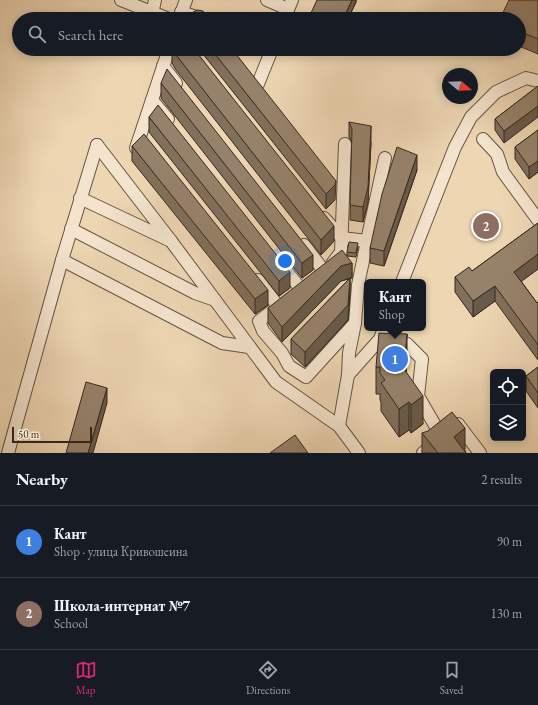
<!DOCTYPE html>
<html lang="en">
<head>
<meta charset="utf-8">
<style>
	:root { --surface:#171b24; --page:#242831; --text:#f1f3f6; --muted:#9ea1a6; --line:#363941; --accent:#db2777 }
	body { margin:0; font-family:"EB Garamond",serif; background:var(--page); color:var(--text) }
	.controls { position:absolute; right:12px; bottom:12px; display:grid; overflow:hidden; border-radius:6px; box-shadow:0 2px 10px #0003 }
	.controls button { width:36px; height:36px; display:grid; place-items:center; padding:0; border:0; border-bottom:1px solid var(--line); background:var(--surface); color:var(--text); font:20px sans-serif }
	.compass { position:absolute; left:442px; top:68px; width:36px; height:36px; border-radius:50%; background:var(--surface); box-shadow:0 2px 10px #0003; rotate:109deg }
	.scale { position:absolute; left:12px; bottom:10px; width:80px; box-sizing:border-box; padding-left:4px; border:2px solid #37281e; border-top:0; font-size:11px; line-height:14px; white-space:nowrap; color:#37281e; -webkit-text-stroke:3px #f4e4ce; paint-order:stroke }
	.you { position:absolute; left:285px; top:261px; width:14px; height:14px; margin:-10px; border:3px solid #fff; border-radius:50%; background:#1a73e8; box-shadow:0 0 0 6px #1a73e833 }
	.badge { display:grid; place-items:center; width:26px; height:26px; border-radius:50%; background:var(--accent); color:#fff; font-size:13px; font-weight:700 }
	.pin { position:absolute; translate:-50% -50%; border:2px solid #fff; box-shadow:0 1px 4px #0006 }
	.popup { position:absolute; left:364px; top:279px; width:62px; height:52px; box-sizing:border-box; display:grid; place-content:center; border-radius:6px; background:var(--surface); filter:drop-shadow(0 1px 3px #0005); font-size:13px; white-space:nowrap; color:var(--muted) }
	.popup b { font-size:15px; color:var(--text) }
	.popup::after { content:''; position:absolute; left:50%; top:100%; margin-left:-8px; border:8px solid transparent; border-top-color:var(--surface) }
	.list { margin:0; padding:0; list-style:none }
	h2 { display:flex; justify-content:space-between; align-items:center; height:52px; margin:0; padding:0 16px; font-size:17px }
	h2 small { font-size:13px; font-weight:400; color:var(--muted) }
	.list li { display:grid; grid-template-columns:26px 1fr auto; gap:12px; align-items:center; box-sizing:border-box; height:72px; padding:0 16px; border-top:1px solid var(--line) }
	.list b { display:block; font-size:15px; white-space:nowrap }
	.list p { margin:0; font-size:13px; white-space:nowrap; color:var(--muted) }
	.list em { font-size:13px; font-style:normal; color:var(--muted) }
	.icon { flex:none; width:22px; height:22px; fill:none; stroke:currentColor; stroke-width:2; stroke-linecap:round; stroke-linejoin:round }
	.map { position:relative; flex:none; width:538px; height:453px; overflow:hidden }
	.search { position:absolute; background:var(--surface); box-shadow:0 2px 10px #0003; left:12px; right:12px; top:12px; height:44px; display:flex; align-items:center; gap:10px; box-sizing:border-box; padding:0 14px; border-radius:22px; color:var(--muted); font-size:15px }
	.sheet { height:196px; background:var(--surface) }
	nav { display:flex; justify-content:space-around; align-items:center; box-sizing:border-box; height:56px; border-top:1px solid var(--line); background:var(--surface); font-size:11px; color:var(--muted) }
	nav a { display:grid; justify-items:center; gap:2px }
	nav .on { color:var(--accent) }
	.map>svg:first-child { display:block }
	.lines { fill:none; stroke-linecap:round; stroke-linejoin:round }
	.minor-casing { stroke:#655443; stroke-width:14 }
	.minor { stroke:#f4e4ce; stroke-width:12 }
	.wall { fill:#81705c; stroke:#37281e }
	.shaded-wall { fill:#695b4b; stroke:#37281e }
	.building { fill:#96826b; stroke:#37281e }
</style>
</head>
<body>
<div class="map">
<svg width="538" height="453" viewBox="0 0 538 453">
	<rect width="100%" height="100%" fill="#eed6b3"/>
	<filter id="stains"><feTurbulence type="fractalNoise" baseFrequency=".005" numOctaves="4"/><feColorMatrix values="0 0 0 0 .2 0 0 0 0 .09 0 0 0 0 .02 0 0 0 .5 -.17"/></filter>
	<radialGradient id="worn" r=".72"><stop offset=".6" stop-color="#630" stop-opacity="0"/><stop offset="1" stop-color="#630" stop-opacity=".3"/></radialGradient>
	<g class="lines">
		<g class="minor-casing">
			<g id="minor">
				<path d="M121,0L169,19"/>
				<path d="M267,0L288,9"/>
				<path d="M181,12L202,19"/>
				<path d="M152,14L155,0"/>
				<path d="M179,19L186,0"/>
				<path d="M284,19L292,0"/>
				<path d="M163,66L176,83"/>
				<path d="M258,84L272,49"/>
				<path d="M152,100L168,119"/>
				<path d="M483,139L497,154L503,172L538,220"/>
				<path d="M136,148L169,49"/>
				<path d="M80,198L171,241L97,145"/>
				<path d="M324,218L342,238L367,241L358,285L355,323L349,353L348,375"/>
				<path d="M71,229L195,293L215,300"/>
				<path d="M171,241L276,382L339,426L359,453"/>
				<path d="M367,241L385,158"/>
				<path d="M304,245L324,271"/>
				<path d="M62,260L222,343L249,347"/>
				<path d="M280,263L300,288"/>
				<path d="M332,264L341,252L345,144"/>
				<path d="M258,280L278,306"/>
				<path d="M402,282L455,147L471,117L496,92L526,78L538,81"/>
				<path d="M280,305L259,321L263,331L282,353L289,366L306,377L355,323"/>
				<path d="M391,341L407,344L422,359L418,396L436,427L434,444L423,453"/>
				<path d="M339,426L348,375L380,339L384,328"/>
				<path d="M454,428L458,424L480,453"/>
				<path d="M8,453L62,260L97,145"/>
			</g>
		</g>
		<use href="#minor" class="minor"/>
	</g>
	<g class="wall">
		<path d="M356,0V2L348,19H311V13Z"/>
		<path d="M538,0V54L519,46V19Z"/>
		<path d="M172,49H194L334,241L321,255L176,70L172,63Z"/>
		<path d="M199,49H232L335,200L326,209Z"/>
		<path d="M161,83L313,270L302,278L161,98Z"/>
		<path d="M538,86L504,143L495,130V119Z"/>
		<path d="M149,117L290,288L279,296L149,132Z"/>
		<path d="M349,122L371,142L368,202L363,222L350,220L352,143L349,137Z"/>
		<path d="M538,130V172L529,179L515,159V147Z"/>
		<path d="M132,146L268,305L255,314L132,161Z"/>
		<path d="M417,170L384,266L370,263V248Z"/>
		<path d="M538,223V269L521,281L537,303L538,302V360L495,301L473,317L455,292V277L472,271Z"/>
		<path d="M358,247L356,257L347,256V252Z"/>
		<path d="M352,263V278H350V293L348,320L305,367L291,354V339L349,279L341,281L282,342L268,323V308Z"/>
		<path d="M407,362L406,371L423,424L411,433L409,430L399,437L381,411V402L380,400V394H376V367Z"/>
		<path d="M538,367V408L526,391V376Z"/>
		<path d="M422,433L465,451L466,453H422Z"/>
	</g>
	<g class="shaded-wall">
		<path d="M352,0H356V2L348,19H343Z"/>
		<path d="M538,106V117L504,143V131Z"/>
		<path d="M371,126V142L368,202L363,222V207Z"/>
		<path d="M417,155V170L384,266V251Z"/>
		<path d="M538,161V172L529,179V167Z"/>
		<path d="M336,181L335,200L326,209V194Z"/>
		<path d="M334,226V241L321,255V240Z"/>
		<path d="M538,254V269L514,287V272Z"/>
		<path d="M313,255V270L302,278V263Z"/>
		<path d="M352,263V278H350V293L348,320L305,367V352L350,278L341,281L282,342V327L341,266Z"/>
		<path d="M290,272V288L279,296V281Z"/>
		<path d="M495,286V301L473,317V301Z"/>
		<path d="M268,290V305L255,314V299Z"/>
		<path d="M407,334V362L404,396V369Z"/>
		<path d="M107,388V403L93,453H88Z"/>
		<path d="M423,396V424L411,433V405Z"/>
		<path d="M409,402V430L399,437V409Z"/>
		<path d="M465,428V453L454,437Z"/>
	</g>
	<g class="building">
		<path d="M317,0H352L343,19H325L311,13Z"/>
		<path d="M509,0H538V39L519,31V19H500Z"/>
		<path d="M197,10L203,11L209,19H188L186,16Z"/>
		<path d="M173,49H194L334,226L321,240L176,55Z"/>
		<path d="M211,49H232L336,181L335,185L326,194Z"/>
		<path d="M167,69L313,255L302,263L161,83Z"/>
		<path d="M538,86V106L504,131L495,119Z"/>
		<path d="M158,105L290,272L279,281L149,117Z"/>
		<path d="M349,122L371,126L368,187L363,207L350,205L352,129Z"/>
		<path d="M538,130V161L529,167L515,147Z"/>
		<path d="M144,134L268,290L255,299L132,146Z"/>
		<path d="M397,147L417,155L384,251L370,248L382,194Z"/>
		<path d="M538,223V254L514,272L537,303L538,302V345L495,286L473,301L455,277L469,267L472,271Z"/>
		<path d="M349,242L358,243L356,253L347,252Z"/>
		<path d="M342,250L352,263L341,266L282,327L268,308Z"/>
		<path d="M350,278L348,305L305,352L291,339Z"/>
		<path d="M379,333L407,334L404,369L423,396L411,405L409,402L399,409L381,383L385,380L380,373V367H376Z"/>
		<path d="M538,367V393L526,376Z"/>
		<path d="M86,382L107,388L88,453H66Z"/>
		<path d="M452,412L465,428L454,437L466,453H438L422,433L428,431Z"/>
		<path d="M295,435L308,453H270Z"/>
	</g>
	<rect width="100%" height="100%" filter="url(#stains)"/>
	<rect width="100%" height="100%" fill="url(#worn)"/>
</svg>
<div class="controls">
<button><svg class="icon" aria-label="locate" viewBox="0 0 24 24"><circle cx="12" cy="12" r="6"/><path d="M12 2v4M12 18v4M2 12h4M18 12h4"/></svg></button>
<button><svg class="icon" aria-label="layers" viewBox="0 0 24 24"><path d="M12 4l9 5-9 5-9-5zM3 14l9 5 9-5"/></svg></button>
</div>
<svg class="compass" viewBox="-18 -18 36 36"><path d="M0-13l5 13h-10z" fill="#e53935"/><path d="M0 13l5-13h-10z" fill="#9ea1a6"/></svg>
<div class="scale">50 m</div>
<div class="you"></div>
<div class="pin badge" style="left:395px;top:359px;background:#3f7fe0">1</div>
<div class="popup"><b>Кант</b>Shop</div>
<div class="pin badge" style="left:486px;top:226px;background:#8d6e63">2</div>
<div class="search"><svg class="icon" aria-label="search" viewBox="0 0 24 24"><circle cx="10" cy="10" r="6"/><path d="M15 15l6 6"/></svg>Search here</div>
</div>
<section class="sheet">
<h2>Nearby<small>2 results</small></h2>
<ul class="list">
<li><span class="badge" style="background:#3f7fe0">1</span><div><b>Кант</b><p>Shop · улица Кривошеина</p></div><em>90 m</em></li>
<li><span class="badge" style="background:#8d6e63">2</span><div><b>Школа-интернат №7</b><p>School</p></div><em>130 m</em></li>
</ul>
</section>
<nav>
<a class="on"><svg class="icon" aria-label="map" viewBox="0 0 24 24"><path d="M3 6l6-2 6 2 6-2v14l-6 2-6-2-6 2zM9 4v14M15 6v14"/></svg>Map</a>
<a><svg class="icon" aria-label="directions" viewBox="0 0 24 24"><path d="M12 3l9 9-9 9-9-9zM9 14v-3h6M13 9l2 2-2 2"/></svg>Directions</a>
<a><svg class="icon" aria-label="saved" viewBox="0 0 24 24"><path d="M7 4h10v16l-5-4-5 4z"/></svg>Saved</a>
</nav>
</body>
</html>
